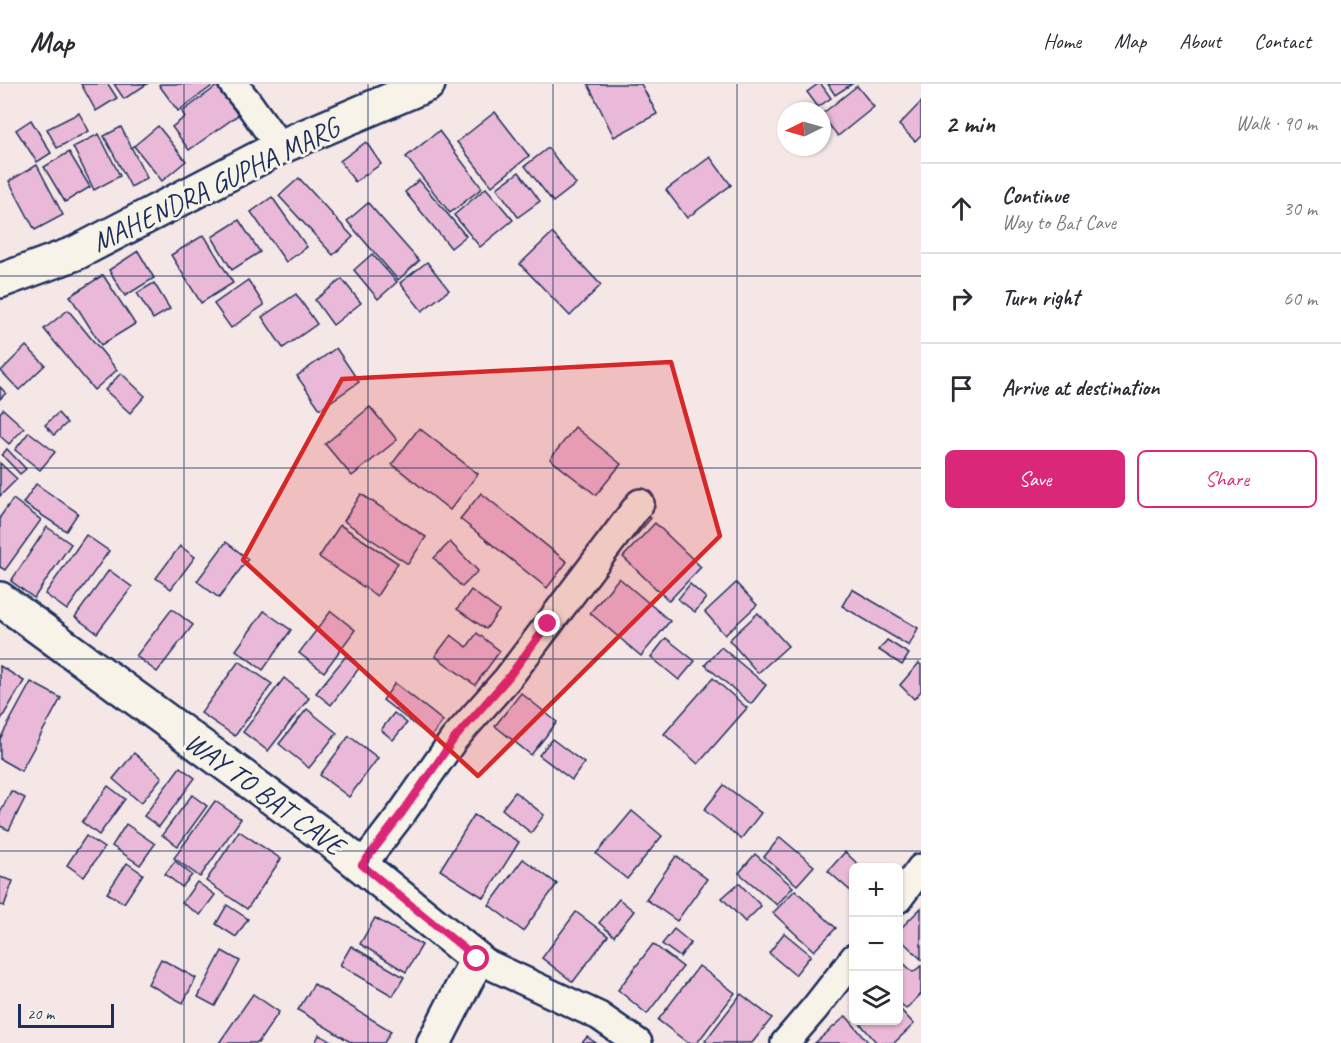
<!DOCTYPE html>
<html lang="en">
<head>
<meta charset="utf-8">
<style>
	:root { --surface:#fff; --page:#f7f7f7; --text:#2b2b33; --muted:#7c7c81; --line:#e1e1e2; --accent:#db2777 }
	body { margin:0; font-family:Caveat,sans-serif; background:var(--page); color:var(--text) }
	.controls { position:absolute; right:18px; bottom:18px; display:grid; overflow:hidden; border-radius:9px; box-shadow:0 2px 4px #0004 }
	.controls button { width:54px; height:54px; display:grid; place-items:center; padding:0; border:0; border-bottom:2px solid var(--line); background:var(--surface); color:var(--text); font:30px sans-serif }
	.compass { position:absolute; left:777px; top:18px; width:54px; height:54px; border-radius:50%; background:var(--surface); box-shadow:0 2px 4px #0004; rotate:265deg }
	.scale { position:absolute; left:18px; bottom:15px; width:96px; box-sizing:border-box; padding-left:6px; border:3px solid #1b2f5e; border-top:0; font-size:16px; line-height:21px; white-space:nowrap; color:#1b2f5e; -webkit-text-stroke:4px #f7f3e8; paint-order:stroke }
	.stop { position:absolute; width:18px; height:18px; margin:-14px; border:4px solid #db2777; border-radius:50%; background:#fff }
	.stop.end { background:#db2777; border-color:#fff; box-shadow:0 2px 6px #0008 }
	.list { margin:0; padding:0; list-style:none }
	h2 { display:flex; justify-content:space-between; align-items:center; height:78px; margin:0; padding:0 24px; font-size:26px }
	h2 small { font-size:20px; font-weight:400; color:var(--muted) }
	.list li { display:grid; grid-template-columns:39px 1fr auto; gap:18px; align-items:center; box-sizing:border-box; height:90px; padding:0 24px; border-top:2px solid var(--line) }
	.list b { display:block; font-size:22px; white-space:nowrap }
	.list p { margin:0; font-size:20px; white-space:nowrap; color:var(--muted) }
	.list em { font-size:20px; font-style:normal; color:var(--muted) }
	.actions { display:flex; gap:12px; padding:18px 24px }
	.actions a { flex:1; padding:14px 0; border:2px solid var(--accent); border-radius:9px; text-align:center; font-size:21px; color:var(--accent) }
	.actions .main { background:var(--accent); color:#fff }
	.icon { flex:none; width:33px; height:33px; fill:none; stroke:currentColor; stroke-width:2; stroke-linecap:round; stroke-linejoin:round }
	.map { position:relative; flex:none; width:921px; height:959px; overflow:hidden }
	header { display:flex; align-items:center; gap:36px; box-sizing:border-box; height:84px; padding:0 30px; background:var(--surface); border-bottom:2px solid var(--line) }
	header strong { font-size:28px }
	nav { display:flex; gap:33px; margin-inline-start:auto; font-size:21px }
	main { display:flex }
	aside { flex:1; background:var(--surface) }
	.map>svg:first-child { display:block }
	.building { fill:#ebb9d8; stroke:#1b2f5e; stroke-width:1.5 }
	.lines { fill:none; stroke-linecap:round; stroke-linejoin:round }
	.street-casing { stroke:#1b2f5e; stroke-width:32 }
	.secondary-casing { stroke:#1b2f5e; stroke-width:38 }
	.primary-casing { stroke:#1b2f5e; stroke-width:38 }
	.street { stroke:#f7f3e8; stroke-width:27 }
	.secondary { stroke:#f7f3e8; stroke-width:33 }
	.primary { stroke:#f7f3e8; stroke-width:33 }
	.route { stroke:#db2777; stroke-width:8 }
	.marked { fill:#d62828; fill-opacity:0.2; stroke:#d62828; stroke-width:4.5; stroke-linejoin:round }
	.grid { fill:none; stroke:#1b2f5e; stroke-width:1.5; stroke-opacity:0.55 }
	.labels { text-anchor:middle; stroke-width:6; stroke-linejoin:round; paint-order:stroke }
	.street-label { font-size:28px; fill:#1b2f5e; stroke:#f7f3e8 }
</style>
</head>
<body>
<header>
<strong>Map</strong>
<nav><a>Home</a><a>Map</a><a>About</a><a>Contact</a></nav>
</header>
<main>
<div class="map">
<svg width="921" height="959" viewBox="0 0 921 959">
	<rect width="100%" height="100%" fill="#f5e7e5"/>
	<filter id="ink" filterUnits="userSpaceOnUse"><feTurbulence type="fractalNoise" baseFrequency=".0167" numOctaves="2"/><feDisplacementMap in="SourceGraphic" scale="12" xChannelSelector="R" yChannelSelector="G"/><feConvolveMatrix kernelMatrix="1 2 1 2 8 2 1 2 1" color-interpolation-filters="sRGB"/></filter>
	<g filter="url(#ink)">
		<g class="building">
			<path d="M81,0H108L117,14L96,27Z"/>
			<path d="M114,0H147L124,15Z"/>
			<path d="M160,0H211L212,2L178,27L159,1Z"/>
			<path d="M588,0H641L657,30L614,53Z"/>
			<path d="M818,0H821L831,14L818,23L807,8Z"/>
			<path d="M828,0H852L835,11Z"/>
			<path d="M217,2L238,31L189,66L172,43L185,33L182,28Z"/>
			<path d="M857,2L874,23L838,52L822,32V30Z"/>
			<path d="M921,18V51L915,57L899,41Z"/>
			<path d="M495,28L529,72L492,102L457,58Z"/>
			<path d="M79,29L89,47L57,64L47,45Z"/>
			<path d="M31,36L51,69L37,78L16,46Z"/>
			<path d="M158,42L186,77L162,97L134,62Z"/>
			<path d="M121,43L147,94L131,103L104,52Z"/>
			<path d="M439,47L482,104L450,129L406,73Z"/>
			<path d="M99,50L120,92L94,106L73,63Z"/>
			<path d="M366,58L381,80L355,98L340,77Z"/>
			<path d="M548,64L576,100L553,118L525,82Z"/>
			<path d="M69,68L90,103L65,118L44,83Z"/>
			<path d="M710,73L731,101L687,134L666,106Z"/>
			<path d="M37,81L63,131L35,146L9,97Z"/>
			<path d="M519,88L540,117L518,133L497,104Z"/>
			<path d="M299,94L353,153L333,171L279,112Z"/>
			<path d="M419,96L466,152L451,164L405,108Z"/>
			<path d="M486,104L513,136L480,163L454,131Z"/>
			<path d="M272,113L307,163L286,178L251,128Z"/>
			<path d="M368,119L419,177L398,196L347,137Z"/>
			<path d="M239,136L260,168L232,186L212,153Z"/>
			<path d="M552,149L601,201L570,232L520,180Z"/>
			<path d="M204,151L233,199L201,219L171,171Z"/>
			<path d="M138,167L154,194L125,212L109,186Z"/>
			<path d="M372,170L397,198L378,215L354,186Z"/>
			<path d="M427,178L449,206L422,227L400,199Z"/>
			<path d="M103,191L135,240L101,261L70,212Z"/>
			<path d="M342,195L361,219L333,241L315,216Z"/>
			<path d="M248,196L264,221L231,244L214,220Z"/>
			<path d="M154,199L170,225L153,235L137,209Z"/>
			<path d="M296,210L317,240L283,264L262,233Z"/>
			<path d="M68,226L117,286L94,306L44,245Z"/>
			<path d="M26,262L45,281L19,306L1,287Z"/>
			<path d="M336,264L359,298L320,325L297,292Z"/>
			<path d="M121,289L145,312L130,329L105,306Z"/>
			<path d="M0,303L6,309L0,315Z"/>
			<path d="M370,323L397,356L352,392L325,360Z"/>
			<path d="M3,325L24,344L9,360L0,352V329Z"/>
			<path d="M58,329L67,339L54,351L45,341Z"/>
			<path d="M575,343L621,380L596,411L550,375Z"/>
			<path d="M419,344L478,390L450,426L392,380Z"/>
			<path d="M29,348L55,368L40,386L15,366Z"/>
			<path d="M7,365L26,385L20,390L2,371Z"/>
			<path d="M0,379L17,395L0,412Z"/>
			<path d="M36,400L78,429L66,447L23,419Z"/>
			<path d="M481,409L567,478L547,504L460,435Z"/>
			<path d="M361,410L426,453L408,480L344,437Z"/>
			<path d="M13,415L41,436L5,486L0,483V433Z"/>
			<path d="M640,425L651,434L634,454L623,445Z"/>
			<path d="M655,439L701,483L669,517L623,473Z"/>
			<path d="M340,441L398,479L377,512L319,473Z"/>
			<path d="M47,443L71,460L34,514L11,497Z"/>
			<path d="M86,451L109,467L67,526L45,510Z"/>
			<path d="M226,458L248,475L219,514L197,497Z"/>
			<path d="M450,458L478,487L462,503L434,474Z"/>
			<path d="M180,462L195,473L171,505L156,494Z"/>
			<path d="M109,486L132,503L97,549L75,533Z"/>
			<path d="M619,494L670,537L641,572L590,529Z"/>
			<path d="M736,499L757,521L725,551L705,528Z"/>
			<path d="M690,500L706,514L695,528L678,515Z"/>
			<path d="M852,505L918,544L909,562L842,522Z"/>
			<path d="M471,506L499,527L486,545L457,525Z"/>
			<path d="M172,525L193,541L157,588L136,572Z"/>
			<path d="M264,527L291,546L263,586L236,566Z"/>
			<path d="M331,527L355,546L324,588L299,569Z"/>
			<path d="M758,529L788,562L758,589L729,556Z"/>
			<path d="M477,549L500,567L475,601L435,572L451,551L467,563Z"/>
			<path d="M666,554L695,577L679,596L651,573Z"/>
			<path d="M887,556L909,570L902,581L879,566Z"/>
			<path d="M721,563L766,601L751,620L705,581Z"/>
			<path d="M346,572L360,583L331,621L316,609Z"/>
			<path d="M239,577L272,600L235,652L201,629Z"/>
			<path d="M919,579L921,581V607L914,615L900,601Z"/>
			<path d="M0,582L24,597L0,637Z"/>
			<path d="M284,594L309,614L268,667L243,648Z"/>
			<path d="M713,594L747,624L698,680L664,650Z"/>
			<path d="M31,598L61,614L21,687L0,675V655Z"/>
			<path d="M395,599L443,637L431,653L383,616Z"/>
			<path d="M521,609L557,638L531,671L495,642Z"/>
			<path d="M307,625L337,649L309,684L279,660Z"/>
			<path d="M394,629L407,639L393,656L381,646Z"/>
			<path d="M349,652L378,674L349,713L320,691Z"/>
			<path d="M552,655L584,679L572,696L539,671Z"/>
			<path d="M134,669L162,693L141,719L113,695Z"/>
			<path d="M180,683L195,694L159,743L144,732Z"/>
			<path d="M724,701L761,729L741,755L704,726Z"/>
			<path d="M108,702L125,715L99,751L82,738Z"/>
			<path d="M11,707L25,714L9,746L0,742V729Z"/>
			<path d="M515,708L544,731L531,749L502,725Z"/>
			<path d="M192,711L207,722L178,762L162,751Z"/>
			<path d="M215,717L241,735L200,793L174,774Z"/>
			<path d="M632,727L662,752L627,795L596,770Z"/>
			<path d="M474,731L519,758L484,814L440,786Z"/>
			<path d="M126,740L155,760L140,781L112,762Z"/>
			<path d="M239,747L281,775L247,825L206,797Z"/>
			<path d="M86,752L104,764L84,793L67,781Z"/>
			<path d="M780,753L814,782L797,801L764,773Z"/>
			<path d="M845,768L862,784H854V810L828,787Z"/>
			<path d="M755,770L793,803L777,821L739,789Z"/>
			<path d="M676,772L707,795L677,837L646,815Z"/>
			<path d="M523,775L557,800L523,847L489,821Z"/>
			<path d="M175,777L192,791L182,803L165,790Z"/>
			<path d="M127,779L143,790L124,819L107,809Z"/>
			<path d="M0,793L13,797L4,822L0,821Z"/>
			<path d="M197,798L215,811L200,831L182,819Z"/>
			<path d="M739,799L761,822L745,838L722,814Z"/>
			<path d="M795,806L836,844L814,867L773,829Z"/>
			<path d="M619,815L634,827L614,852L599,839Z"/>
			<path d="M227,821L248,835L236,853L216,840Z"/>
			<path d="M921,824V875L898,853V847Z"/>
			<path d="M576,828L608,852L573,898L542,874Z"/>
			<path d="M375,834L422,861L406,888L360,860Z"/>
			<path d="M674,845L691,859L680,873L662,860Z"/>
			<path d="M784,849L811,871L795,891L769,869Z"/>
			<path d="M653,860L683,883L647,930L618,906Z"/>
			<path d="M351,862L404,893L393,912L340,881Z"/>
			<path d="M222,867L240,877L215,922L198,913Z"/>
			<path d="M898,874L913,888L921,882V910L906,925L898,917Z"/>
			<path d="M161,875L196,894L183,919L148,900Z"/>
			<path d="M699,882L735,909L697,959H688L658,936Z"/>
			<path d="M314,900L391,947L384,959H352L298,926Z"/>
			<path d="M253,910L279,928L258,959H219Z"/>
			<path d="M741,910L772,934L752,959H708L705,957Z"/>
			<path d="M898,923L914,940L894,959H877L857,936H898Z"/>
			<path d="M846,932L869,959H815Z"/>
			<path d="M319,951L335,959H315Z"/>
			<path d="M587,953L596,959H582Z"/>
		</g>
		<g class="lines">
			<g class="street-casing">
				<g id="street">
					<path d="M233,0L247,17L280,63"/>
					<path d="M362,781L402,729L454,655L508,594L640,419"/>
					<path d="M898,815L921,784"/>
					<path d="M477,875L599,932L638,959"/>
					<path d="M785,959L815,924L854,874"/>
				</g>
			</g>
			<g class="secondary-casing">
				<path id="secondary" d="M0,515L331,757L477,875L434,959"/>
			</g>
			<g class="primary-casing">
				<path id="primary" d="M0,197L76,169L280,63L428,0"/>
			</g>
			<use href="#street" class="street"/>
			<use href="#secondary" class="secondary"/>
			<use href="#primary" class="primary"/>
		</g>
	</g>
	<g class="lines" filter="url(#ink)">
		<path class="route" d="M477,875L362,781L402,729L454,655L508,594L548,540"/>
	</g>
	<path class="marked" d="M671,278L720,452L478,692L243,476L342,295Z"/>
	<path class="grid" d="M184,0V959M368,0V959M553,0V959M737,0V959M0,192H921M0,384H921M0,575H921M0,767H921"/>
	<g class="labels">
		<g class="street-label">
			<text transform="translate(215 100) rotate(-26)" y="10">MAHENDRA GUPHA MARG</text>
			<text transform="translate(265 709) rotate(36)" y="10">WAY TO BAT CAVE</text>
		</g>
	</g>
</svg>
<div class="controls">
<button>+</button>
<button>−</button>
<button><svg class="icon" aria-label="layers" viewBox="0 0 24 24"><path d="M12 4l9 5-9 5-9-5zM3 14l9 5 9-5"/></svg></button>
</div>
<svg class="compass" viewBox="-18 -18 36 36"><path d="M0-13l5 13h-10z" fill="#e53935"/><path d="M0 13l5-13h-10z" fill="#7c7c81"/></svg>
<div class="scale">20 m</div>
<div class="stop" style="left:477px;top:875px"></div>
<div class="stop end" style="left:548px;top:540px"></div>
</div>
<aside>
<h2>2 min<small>Walk · 90 m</small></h2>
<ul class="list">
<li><svg class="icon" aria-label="ahead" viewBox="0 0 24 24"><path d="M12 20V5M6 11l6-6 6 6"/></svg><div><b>Continue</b><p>Way to Bat Cave</p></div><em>30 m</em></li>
<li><svg class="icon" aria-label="right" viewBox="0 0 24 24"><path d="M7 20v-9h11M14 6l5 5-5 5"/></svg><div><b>Turn right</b></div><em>60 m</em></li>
<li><svg class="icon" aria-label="arrive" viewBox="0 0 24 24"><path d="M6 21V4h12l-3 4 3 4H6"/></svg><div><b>Arrive at destination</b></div></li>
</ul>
<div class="actions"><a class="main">Save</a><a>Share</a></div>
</aside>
</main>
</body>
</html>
